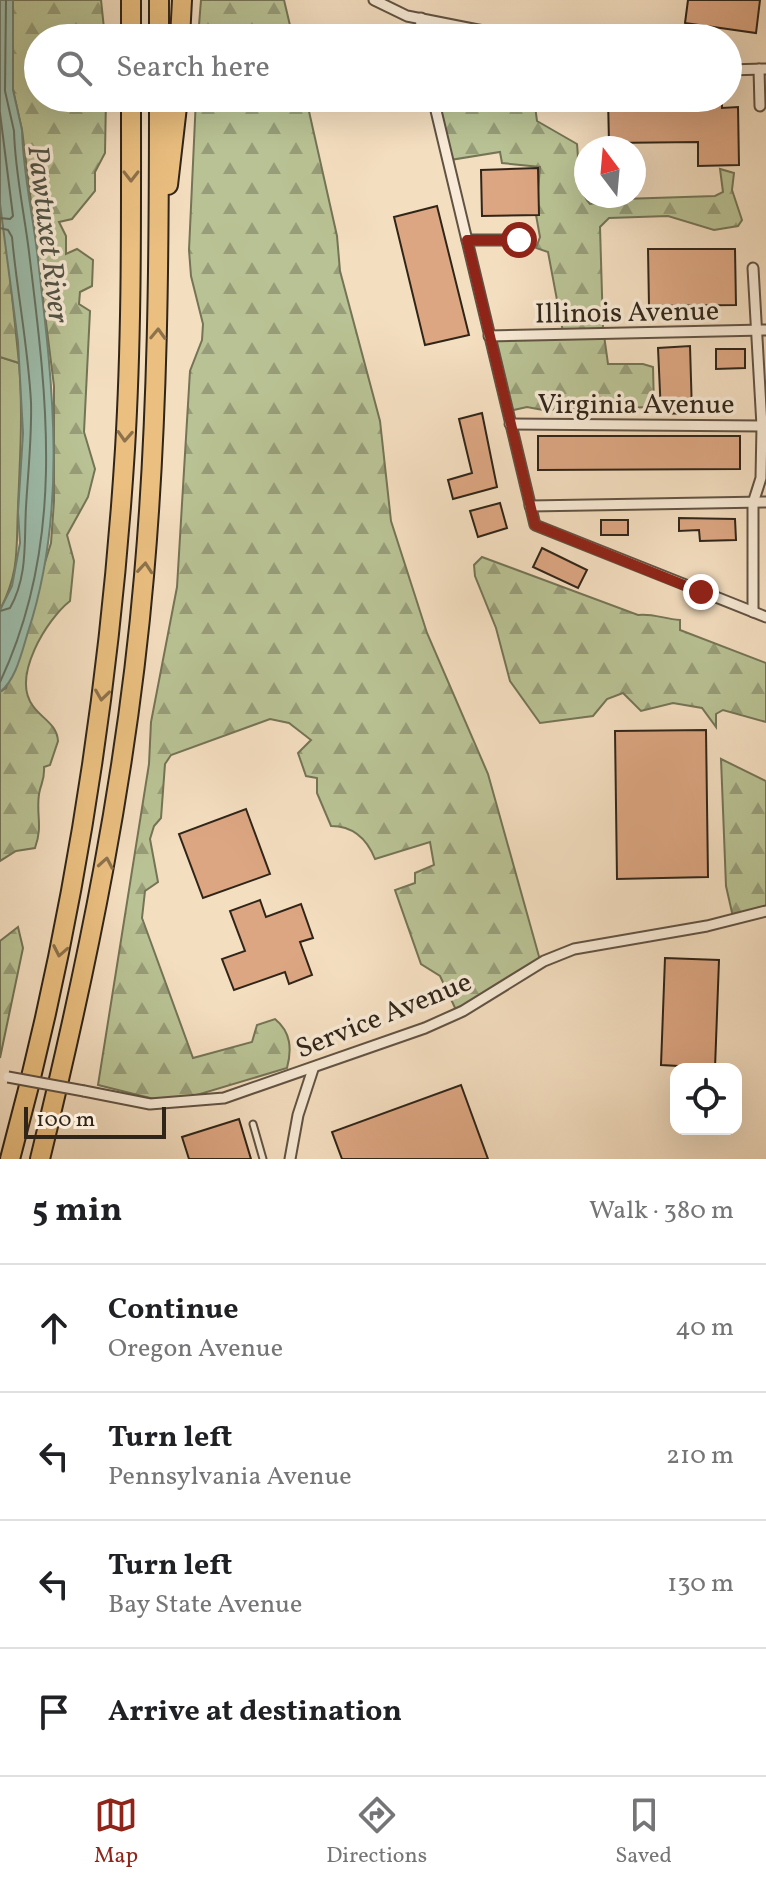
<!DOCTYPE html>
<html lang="en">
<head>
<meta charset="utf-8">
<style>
	:root { --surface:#fff; --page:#f2f2f2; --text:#202124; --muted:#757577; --line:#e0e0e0; --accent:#8f2418 }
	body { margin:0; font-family:Vollkorn,serif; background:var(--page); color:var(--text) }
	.controls { position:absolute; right:24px; bottom:24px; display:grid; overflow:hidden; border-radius:16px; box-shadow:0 8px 32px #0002 }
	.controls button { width:72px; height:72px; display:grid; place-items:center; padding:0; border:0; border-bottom:2px solid var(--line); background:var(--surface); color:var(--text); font:40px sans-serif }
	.compass { position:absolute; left:574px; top:136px; width:72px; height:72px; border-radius:50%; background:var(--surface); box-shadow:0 8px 32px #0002; rotate:344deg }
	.scale { position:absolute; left:24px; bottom:20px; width:142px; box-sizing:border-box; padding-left:8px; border:4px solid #302519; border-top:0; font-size:22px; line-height:28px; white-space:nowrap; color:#302519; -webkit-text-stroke:6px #f8ead6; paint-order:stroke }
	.stop { position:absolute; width:24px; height:24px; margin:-18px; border:6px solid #8f2418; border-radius:50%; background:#fff }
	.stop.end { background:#8f2418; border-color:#fff; box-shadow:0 2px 8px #0008 }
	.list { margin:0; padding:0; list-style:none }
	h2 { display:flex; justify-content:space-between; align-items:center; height:104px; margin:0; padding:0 32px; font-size:34px }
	h2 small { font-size:26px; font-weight:400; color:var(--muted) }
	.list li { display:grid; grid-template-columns:52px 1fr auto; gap:24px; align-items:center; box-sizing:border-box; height:128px; padding:0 32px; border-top:2px solid var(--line) }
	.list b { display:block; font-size:30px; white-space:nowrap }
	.list p { margin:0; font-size:26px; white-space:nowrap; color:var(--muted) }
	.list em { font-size:26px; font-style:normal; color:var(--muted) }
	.icon { flex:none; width:44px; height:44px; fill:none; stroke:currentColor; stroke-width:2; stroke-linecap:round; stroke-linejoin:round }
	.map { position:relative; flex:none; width:766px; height:1159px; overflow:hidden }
	.search { position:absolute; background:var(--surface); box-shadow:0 8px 32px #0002; left:24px; right:24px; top:24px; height:88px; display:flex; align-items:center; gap:20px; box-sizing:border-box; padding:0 28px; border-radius:44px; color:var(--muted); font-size:30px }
	.sheet { height:616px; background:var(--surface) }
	nav { display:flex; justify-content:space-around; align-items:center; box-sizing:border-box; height:112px; border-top:2px solid var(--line); background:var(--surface); font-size:22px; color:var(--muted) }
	nav a { display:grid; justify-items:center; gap:4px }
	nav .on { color:var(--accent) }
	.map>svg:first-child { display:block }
	.grass { fill:#b9c294; stroke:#747456; stroke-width:2 }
	.forest { fill:url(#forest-firs); stroke:#747456; stroke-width:2 }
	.water { fill:#9dbdac; stroke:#718071; stroke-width:2 }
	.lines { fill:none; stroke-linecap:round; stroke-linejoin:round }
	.shore { stroke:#667162; stroke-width:2 }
	.building { fill:#dca682; stroke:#302519; stroke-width:2 }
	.service-casing { stroke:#615343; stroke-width:9 }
	.minor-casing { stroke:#615343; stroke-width:13 }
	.motorway-casing { stroke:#302519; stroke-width:22 }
	.service { stroke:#f8ead6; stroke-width:5 }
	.minor { stroke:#f8ead6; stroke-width:9 }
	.motorway { stroke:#eabf80; stroke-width:18 }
	.minor-bridge-casing { stroke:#615343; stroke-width:13; stroke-linecap:butt }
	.minor-bridge { stroke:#f8ead6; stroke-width:9 }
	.oneway { stroke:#8d724c }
	.route { stroke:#8f2418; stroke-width:10 }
	.labels { text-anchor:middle; stroke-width:7; stroke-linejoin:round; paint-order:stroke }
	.street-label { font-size:28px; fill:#302519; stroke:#f8ead6 }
	.water-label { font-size:30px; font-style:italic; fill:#515345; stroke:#f8ead6 }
</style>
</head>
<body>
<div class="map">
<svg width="766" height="1159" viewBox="0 0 766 1159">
	<defs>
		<pattern id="forest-firs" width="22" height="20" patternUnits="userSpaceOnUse" patternTransform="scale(2)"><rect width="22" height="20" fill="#b9c294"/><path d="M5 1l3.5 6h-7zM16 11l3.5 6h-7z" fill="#979d78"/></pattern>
	</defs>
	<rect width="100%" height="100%" fill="#f4dec0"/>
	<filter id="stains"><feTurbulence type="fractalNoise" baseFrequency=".0025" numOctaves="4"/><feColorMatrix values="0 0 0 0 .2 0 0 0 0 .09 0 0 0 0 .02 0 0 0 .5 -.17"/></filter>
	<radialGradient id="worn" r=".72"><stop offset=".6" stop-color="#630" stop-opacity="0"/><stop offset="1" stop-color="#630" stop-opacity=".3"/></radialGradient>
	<path class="grass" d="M0,357L19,363C23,412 20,458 18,507C16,549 20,571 0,610Z"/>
	<g class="forest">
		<path d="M13,0H101L105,38H38V98H106L105,153L95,172V191L72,219L59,222L66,236V254L77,249L93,260L92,286L80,292L79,304L90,311L84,432L95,469L88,497L67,535L74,561L70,601C47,619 11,677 33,706C42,719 57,724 58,741L50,765L44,767C45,779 41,783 39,794C36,815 43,826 35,848L16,851L0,861V692L6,688L51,543L54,501V386L22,130L13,90Z"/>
		<path d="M201,0H284L293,38H198Z"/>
		<path d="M196,98H306L337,236L340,271L380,421L391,521L427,633L488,774L540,960L457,1012L440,976L421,964L395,890L415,883V873L434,865L430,842L375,859C367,839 354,826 331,826L317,793V778L306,776L298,753L311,740L289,723L270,719L171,755L165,764L161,818L154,826L150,839L158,882L145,891L142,918L193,1058L252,1042L257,1025L275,1019C291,1032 292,1049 287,1068L180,1100L154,1099L98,1085L149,764L151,722L177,587L190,371L202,340L203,324L191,276L189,250Z"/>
		<path d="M453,106H535L537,121L577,144C579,163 577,190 590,204L622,199L715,196L723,192L720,169L734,173L732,190L742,220L738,226L714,230L668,216L609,218L600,227L603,328L608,364H643L653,367L654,407L543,410L527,407L509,411L491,337L563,332L548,252L536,248L540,237L536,215L540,167L502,163L500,152L450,160L437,111Z"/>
		<path d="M0,204L4,219L19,363L0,357Z"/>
		<path d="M482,557L638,615C652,613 664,619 680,620V630L766,663V722L723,710L716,714V727L702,708L673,703L641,711L623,693L607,699L593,716L540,723L510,681L496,628L475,576L474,565Z"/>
		<path d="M721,759L766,781V908L733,917L726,886Z"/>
		<path d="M18,927L23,948L0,1058V941Z"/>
	</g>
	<path class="water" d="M0,0H13V90L22,130C23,171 32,211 37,251C52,379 69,507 28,632C22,651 16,680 0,692V610L12,586L20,543L18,512L23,433L18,342L0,204Z"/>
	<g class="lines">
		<g class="shore">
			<path d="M0,113L13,216L10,219L0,218"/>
			<path d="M0,228L8,230L12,237C17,292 28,346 31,402C32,437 28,472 26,507C24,542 28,576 10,608L0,611"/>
			<path d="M0,682C66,542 47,399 29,252C24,211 15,172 14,131L5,91L6,0"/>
		</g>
	</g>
	<g class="building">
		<path d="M688,0H760L756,33L685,23Z"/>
		<path d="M608,98H722V108L738,107L739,165L698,166V142L609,143Z"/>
		<path d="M538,168L539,215L482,216L481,170Z"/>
		<path d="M437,206L469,335L425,345L394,217Z"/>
		<path d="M648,249H735L736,305L649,306Z"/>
		<path d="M690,346L692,413L661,414L658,348Z"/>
		<path d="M716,349H745V368L716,369Z"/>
		<path d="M482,413L497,487L453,499L448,480L472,473L459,419Z"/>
		<path d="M538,436H740V469L538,470Z"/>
		<path d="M500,503L507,528L478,537L470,511Z"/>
		<path d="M679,518L735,519L736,540L700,541L699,530L679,531Z"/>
		<rect x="601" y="520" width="27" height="15"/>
		<path d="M542,548L587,570L578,588L533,567Z"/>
		<path d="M706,730L708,877L617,879L615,731Z"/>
		<path d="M246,809L270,874L203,898L179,834Z"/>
		<path d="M260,900L266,917L301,904L313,938L300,942L312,975L289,984L285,972L234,990L222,959L245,951L230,911Z"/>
		<path d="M665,958L719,960L715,1068L661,1065Z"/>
		<path d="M461,1085L488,1159H342L332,1132Z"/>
		<path d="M239,1119L251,1159H189L182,1137Z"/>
	</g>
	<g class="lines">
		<g class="service-casing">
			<path id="service" d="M253,1124L263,1159"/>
		</g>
		<g class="minor-casing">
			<g id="minor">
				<path d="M374,0L407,16L519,38"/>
				<path d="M420,38L421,18"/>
				<path d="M759,69L760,106"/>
				<path d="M728,70L766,69"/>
				<path d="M433,98L535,525L766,617"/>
				<path d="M467,240H519"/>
				<path d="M753,268L762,426L761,478L753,503V612"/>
				<path d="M489,336L766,330"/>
				<path d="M510,424L762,426"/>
				<path d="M530,506L766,502"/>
				<path d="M84,1091L150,1104L224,1098L425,1028L463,1011L544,961L574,949L707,926L766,911"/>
				<path d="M290,1159L298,1115L313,1069"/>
			</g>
		</g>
		<g class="motorway-casing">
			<g id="motorway">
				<path d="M131,38V0"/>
				<path d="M159,38V0"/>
				<path d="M180,38L182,0"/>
				<path d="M168,185L178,98"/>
				<path d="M10,1159C73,927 110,689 125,449C132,332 131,215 131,98"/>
				<path d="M40,1159C87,967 127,774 144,576C158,417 159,258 159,98"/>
			</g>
		</g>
		<use href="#service" class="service"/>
		<use href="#minor" class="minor"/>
		<use href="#motorway" class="motorway"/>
		<g class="minor-bridge-casing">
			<path id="minor-bridge" d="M8,1077L84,1091"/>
		</g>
		<use href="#minor-bridge" class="minor-bridge"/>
	</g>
	<defs><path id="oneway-chevron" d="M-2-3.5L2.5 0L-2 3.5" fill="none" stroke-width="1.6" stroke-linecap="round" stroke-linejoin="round" transform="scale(2)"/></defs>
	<g class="oneway">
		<use href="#oneway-chevron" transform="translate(131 176) rotate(90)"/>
		<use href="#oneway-chevron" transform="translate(158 334) rotate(-88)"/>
		<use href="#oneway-chevron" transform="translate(125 436) rotate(93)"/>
		<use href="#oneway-chevron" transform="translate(145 568) rotate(-85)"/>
		<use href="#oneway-chevron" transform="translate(102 695) rotate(98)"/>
		<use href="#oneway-chevron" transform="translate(106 863) rotate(-80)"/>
		<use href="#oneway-chevron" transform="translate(60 951) rotate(101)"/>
	</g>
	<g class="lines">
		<path class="route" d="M519,240H467L535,525L701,592"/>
	</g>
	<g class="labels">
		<g class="street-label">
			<text transform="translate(627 311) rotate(-1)" y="10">Illinois Avenue</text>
			<text x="636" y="413">Virginia Avenue</text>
			<text transform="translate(383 1014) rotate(-22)" y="10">Service Avenue</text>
		</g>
		<g class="water-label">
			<text transform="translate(49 234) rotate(83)" y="10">Pawtuxet River</text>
		</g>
	</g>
	<rect width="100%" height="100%" filter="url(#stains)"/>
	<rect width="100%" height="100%" fill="url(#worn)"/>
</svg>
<div class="controls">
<button><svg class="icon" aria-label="locate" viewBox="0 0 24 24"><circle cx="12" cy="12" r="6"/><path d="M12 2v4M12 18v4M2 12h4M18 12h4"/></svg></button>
</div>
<svg class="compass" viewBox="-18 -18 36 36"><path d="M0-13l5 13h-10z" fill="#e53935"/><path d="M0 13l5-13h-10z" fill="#757577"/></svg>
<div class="scale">100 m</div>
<div class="stop" style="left:519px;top:240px"></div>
<div class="stop end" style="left:701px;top:592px"></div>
<div class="search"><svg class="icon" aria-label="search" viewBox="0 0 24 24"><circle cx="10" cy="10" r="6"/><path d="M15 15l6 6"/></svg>Search here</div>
</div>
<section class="sheet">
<h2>5 min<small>Walk · 380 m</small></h2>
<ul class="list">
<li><svg class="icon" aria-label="ahead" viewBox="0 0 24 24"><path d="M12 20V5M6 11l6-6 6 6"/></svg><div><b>Continue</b><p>Oregon Avenue</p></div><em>40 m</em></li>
<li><svg class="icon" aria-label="left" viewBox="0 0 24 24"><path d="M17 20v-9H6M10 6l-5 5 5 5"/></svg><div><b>Turn left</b><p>Pennsylvania Avenue</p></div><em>210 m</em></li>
<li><svg class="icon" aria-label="left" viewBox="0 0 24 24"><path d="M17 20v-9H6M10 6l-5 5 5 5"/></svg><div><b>Turn left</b><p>Bay State Avenue</p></div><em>130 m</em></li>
<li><svg class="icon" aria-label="arrive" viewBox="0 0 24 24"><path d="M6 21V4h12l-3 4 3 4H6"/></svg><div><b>Arrive at destination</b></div></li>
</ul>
</section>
<nav>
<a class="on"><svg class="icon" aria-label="map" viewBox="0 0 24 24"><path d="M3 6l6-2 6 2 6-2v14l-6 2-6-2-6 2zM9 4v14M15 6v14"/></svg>Map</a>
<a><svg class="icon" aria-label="directions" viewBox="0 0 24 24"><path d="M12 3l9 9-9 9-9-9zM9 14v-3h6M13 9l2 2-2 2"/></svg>Directions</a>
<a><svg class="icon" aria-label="saved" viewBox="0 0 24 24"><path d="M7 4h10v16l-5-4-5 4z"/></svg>Saved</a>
</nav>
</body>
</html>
